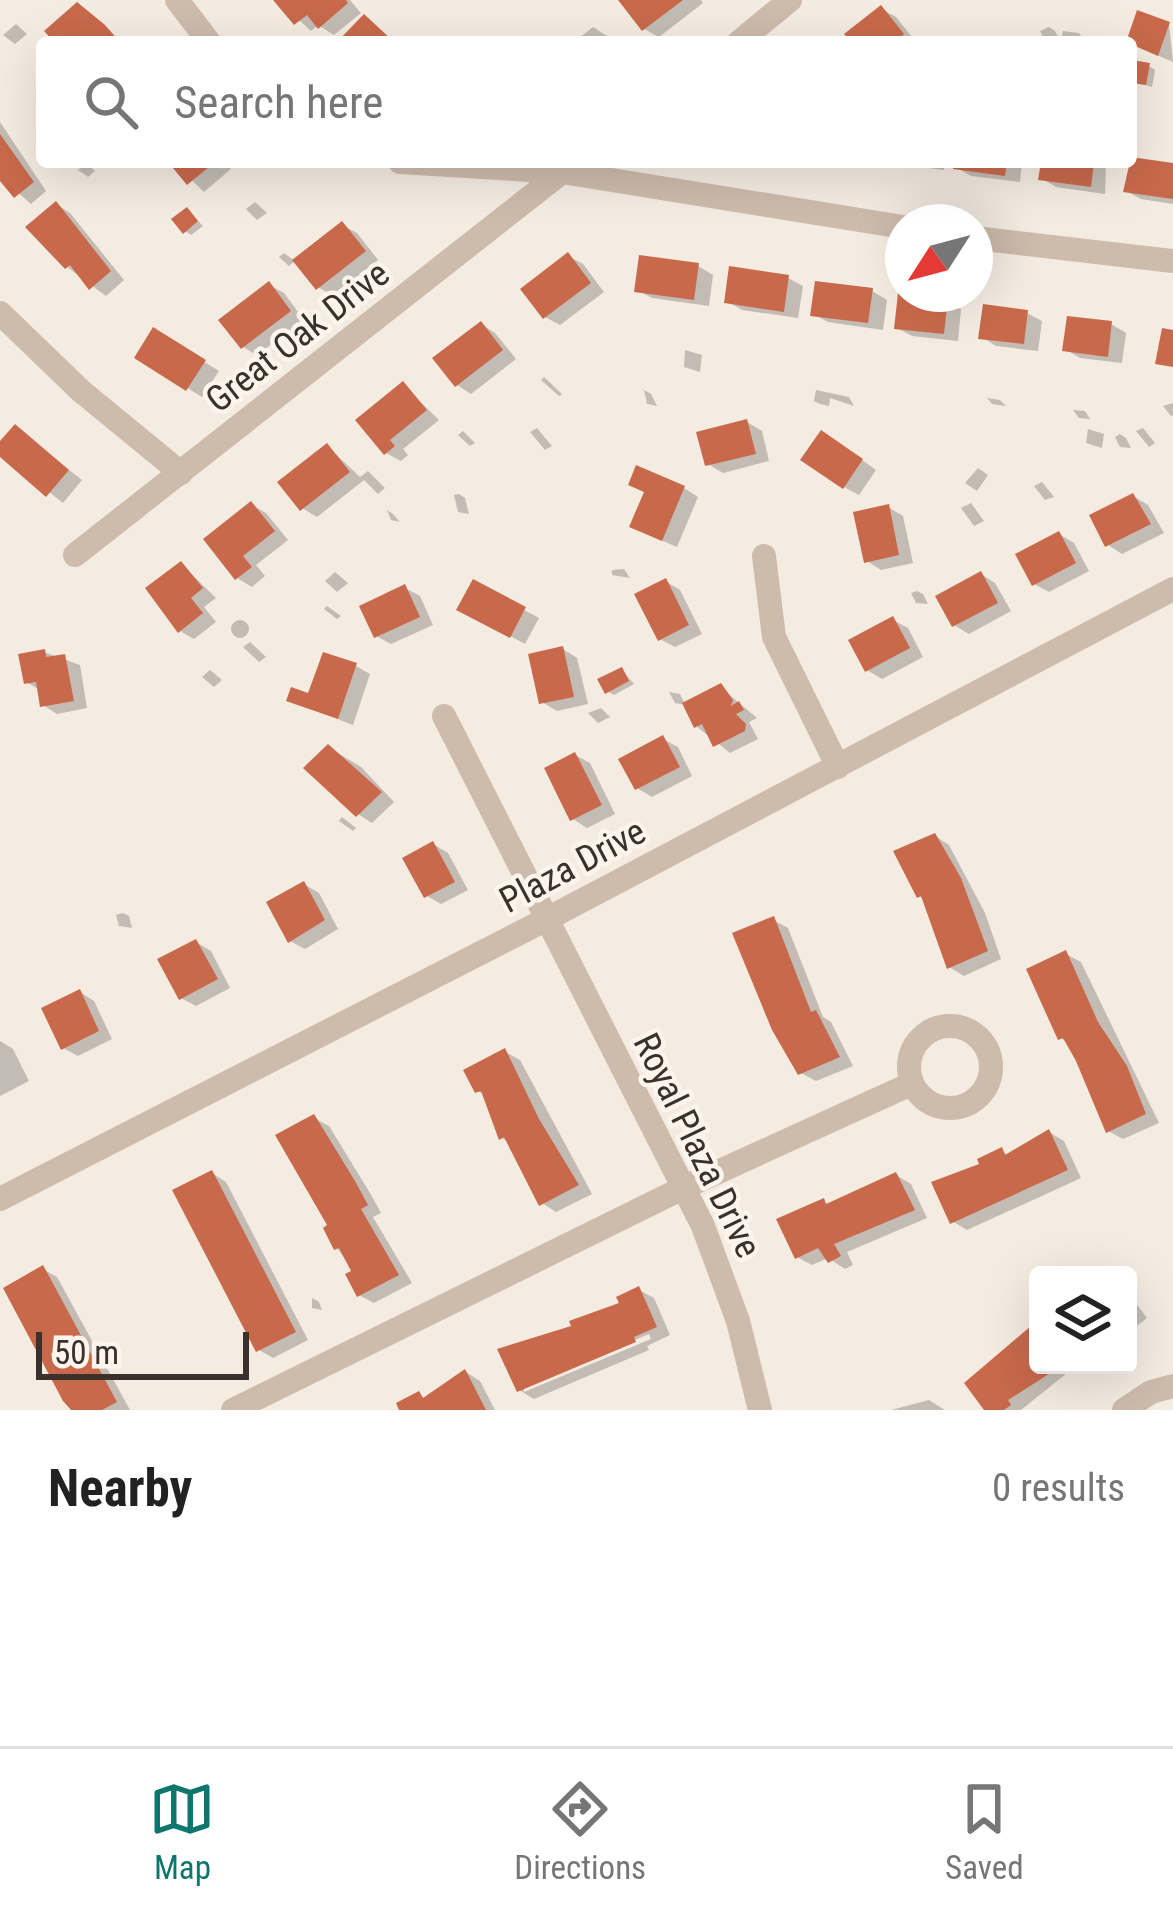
<!DOCTYPE html>
<html lang="en">
<head>
<meta charset="utf-8">
<style>
	:root { --surface:#fff; --page:#f2f2f2; --text:#222; --muted:#767676; --line:#e0e0e0; --accent:#0f766e }
	body { margin:0; font-family:"Roboto Condensed",sans-serif; background:var(--page); color:var(--text) }
	.controls { position:absolute; right:36px; bottom:36px; display:grid; overflow:hidden; border-radius:12px; box-shadow:0 12px 48px #0002 }
	.controls button { width:108px; height:108px; display:grid; place-items:center; padding:0; border:0; border-bottom:3px solid var(--line); background:var(--surface); color:var(--text); font:60px sans-serif }
	.compass { position:absolute; left:885px; top:204px; width:108px; height:108px; border-radius:50%; background:var(--surface); box-shadow:0 12px 48px #0002; rotate:234deg }
	.scale { position:absolute; left:36px; bottom:30px; width:213px; box-sizing:border-box; padding-left:12px; border:6px solid #3b302b; border-top:0; font-size:33px; line-height:42px; white-space:nowrap; color:#3b302b; -webkit-text-stroke:9px #fbf5ee; paint-order:stroke }
	.list { margin:0; padding:0; list-style:none }
	h2 { display:flex; justify-content:space-between; align-items:center; height:156px; margin:0; padding:0 48px; font-size:51px }
	h2 small { font-size:39px; font-weight:400; color:var(--muted) }
	.icon { flex:none; width:66px; height:66px; fill:none; stroke:currentColor; stroke-width:2; stroke-linecap:round; stroke-linejoin:round }
	.map { position:relative; flex:none; width:1173px; height:1410px; overflow:hidden }
	.search { position:absolute; background:var(--surface); box-shadow:0 12px 48px #0002; left:36px; right:36px; top:36px; height:132px; display:flex; align-items:center; gap:30px; box-sizing:border-box; padding:0 42px; border-radius:12px; color:var(--muted); font-size:45px }
	.sheet { height:336px; background:var(--surface) }
	nav { display:flex; justify-content:space-around; align-items:center; box-sizing:border-box; height:168px; border-top:3px solid var(--line); background:var(--surface); font-size:33px; color:var(--muted) }
	nav a { display:grid; justify-items:center; gap:6px }
	nav .on { color:var(--accent) }
	.map>svg:first-child { display:block }
	.shadow { fill:#0003; fill-rule:evenodd }
	.building { fill:#c8694b }
	.lines { fill:none; stroke-linecap:round; stroke-linejoin:round }
	.street { stroke:#cdbbac; stroke-width:24 }
	.labels { text-anchor:middle; stroke-width:9; stroke-linejoin:round; paint-order:stroke }
	.street-label { font-size:36px; fill:#3b302b; stroke:#fbf5ee }
</style>
</head>
<body>
<div class="map">
<svg width="1173" height="1410" viewBox="0 0 1173 1410">
	<rect width="100%" height="100%" fill="#f4ebe1"/>
	<g class="shadow">
		<path d="M277,0H350L361,13L334,35L318,25L311,31Z"/>
		<path d="M626,0H701L703,3L659,37L644,29Z"/>
		<path d="M881,9L896,17L916,42H855Z"/>
		<path d="M16,24L27,34L15,44L3,35Z"/>
		<path d="M1169,24L1173,62L1131,44V42Z"/>
		<path d="M593,27L607,36L612,42H574Z"/>
		<path d="M1049,27L1055,31L1061,42H1046L1040,31Z"/>
		<path d="M1063,31L1079,33L1085,42H1061Z"/>
		<path d="M1149,66L1155,70L1152,87L1132,81Z"/>
		<path d="M0,122L46,191L31,204L0,177Z"/>
		<path d="M173,162H224L231,169L204,192Z"/>
		<path d="M882,162H945L944,170Z"/>
		<path d="M957,162H1022L1020,182L971,176L957,168Z"/>
		<path d="M1044,162H1106L1105,194L1056,187L1041,178Z"/>
		<path d="M1131,162L1173,166V204L1141,199L1126,191Z"/>
		<path d="M86,163L95,171L88,177L78,170Z"/>
		<path d="M255,202L267,213L257,220L246,209Z"/>
		<path d="M56,204L70,213L124,280L106,296L67,267Z"/>
		<path d="M187,210L203,226L191,235L185,231Z"/>
		<path d="M342,225L357,233L378,260L333,296L318,287Z"/>
		<path d="M284,253L295,261L289,266L279,257Z"/>
		<path d="M568,256L583,264L604,292L560,325L545,317Z"/>
		<path d="M698,266L713,275L709,306L652,298L637,290Z"/>
		<path d="M788,278L803,286L798,318L742,310L727,301Z"/>
		<path d="M269,285L284,293L304,320L257,355L243,347Z"/>
		<path d="M872,291L887,300L883,330L828,322L813,314Z"/>
		<path d="M947,301L961,309L958,341L912,336L897,328Z"/>
		<path d="M1027,313L1042,321L1038,351L996,346L982,337Z"/>
		<path d="M481,324L495,333L516,359L471,394L457,385Z"/>
		<path d="M1111,324L1126,333L1122,363L1080,358L1065,349Z"/>
		<path d="M154,331L219,371L202,397L138,357Z"/>
		<path d="M685,350L702,355L700,372L684,367Z"/>
		<path d="M544,377L562,394L559,396L541,380Z"/>
		<path d="M403,385L439,420L403,449L408,455L401,461L386,453Z"/>
		<path d="M644,390L651,394L657,406L647,404Z"/>
		<path d="M816,390L849,397L854,406L830,398L829,406L820,404L814,401Z"/>
		<path d="M987,398L1000,400L1006,406L992,404Z"/>
		<path d="M1173,403V415L1171,416L1163,406Z"/>
		<path d="M1073,410L1085,411L1090,419L1079,418Z"/>
		<path d="M747,422L762,431L769,461L723,473L708,464Z"/>
		<path d="M15,428L82,480L63,503L0,453Z"/>
		<path d="M537,428L552,446L545,450L530,432Z"/>
		<path d="M1143,428L1155,443L1149,447L1136,431Z"/>
		<path d="M1088,429L1104,434L1102,448L1086,443Z"/>
		<path d="M463,431L475,443L470,446L458,435Z"/>
		<path d="M1120,434L1126,438L1131,448L1120,447L1115,437Z"/>
		<path d="M837,442L876,470L859,495L844,487Z"/>
		<path d="M327,446L360,477L368,471L385,488L378,494L364,480L317,517L302,508Z"/>
		<path d="M978,468L988,475L977,491L965,483Z"/>
		<path d="M1042,482L1054,497L1045,500L1034,486Z"/>
		<path d="M684,488L698,497L677,547L647,534Z"/>
		<path d="M459,494L465,498L469,514L458,512L454,495Z"/>
		<path d="M1133,496L1148,505L1164,533L1122,554L1108,545Z"/>
		<path d="M971,503L984,521L974,526L961,508Z"/>
		<path d="M252,505L266,513L288,540L256,565L265,576L252,587L237,578Z"/>
		<path d="M888,507L903,516L913,563L881,570L867,561Z"/>
		<path d="M387,510L393,514L400,522L391,520Z"/>
		<path d="M1059,534L1074,543L1089,571L1049,592L1034,584Z"/>
		<path d="M181,564L216,598L204,607L216,622L194,639L180,631Z"/>
		<path d="M624,569L630,578L612,575V570Z"/>
		<path d="M335,572L348,583L337,592L325,581Z"/>
		<path d="M981,574L995,583L1011,611L969,634L954,625Z"/>
		<path d="M665,581L680,590L702,634L675,647L660,639Z"/>
		<path d="M474,583L539,618L525,644L460,609Z"/>
		<path d="M405,588L420,596L433,625L391,644L376,636Z"/>
		<path d="M917,591L923,594L928,604L916,603L911,593Z"/>
		<path d="M327,606L341,616L337,619L324,609Z"/>
		<path d="M893,620L908,628L923,657L882,679L867,670Z"/>
		<circle cx="240" cy="629" r="9"/>
		<path d="M250,642L266,657L259,662L243,647Z"/>
		<path d="M563,649L577,658L588,704L557,711L542,702Z"/>
		<path d="M44,652L80,665L87,708L57,714L43,705L40,690L26,682Z"/>
		<path d="M356,666L370,674L353,725L289,700L310,697Z"/>
		<path d="M210,670L222,680L214,687L202,677Z"/>
		<path d="M622,670L634,684L614,695L607,691Z"/>
		<path d="M720,687L757,718L749,722L758,739L730,753L696,726L686,705L675,703L669,692L680,694L685,704Z"/>
		<path d="M601,708L610,717L598,723L588,713Z"/>
		<path d="M663,739L678,747L692,776L652,797L637,788Z"/>
		<path d="M328,747L361,767L394,802L372,823L358,814Z"/>
		<path d="M575,755L590,763L615,814L587,828L573,819Z"/>
		<path d="M342,817L356,828L353,831L339,821Z"/>
		<path d="M935,836L949,845L985,913L1001,959L964,976L949,967L926,900L919,896Z"/>
		<path d="M433,844L448,853L468,890L441,904L427,896Z"/>
		<path d="M304,884L319,893L338,929L305,949L290,941Z"/>
		<path d="M123,913L129,916L132,928L119,926L116,915Z"/>
		<path d="M773,920L788,928L823,1017L831,1022L853,1066L816,1081L801,1073Z"/>
		<path d="M196,942L211,951L230,988L196,1006L181,998Z"/>
		<path d="M1066,954L1081,962L1159,1123L1123,1139L1108,1131L1069,1043L1060,1038Z"/>
		<path d="M80,992L94,1001L112,1039L78,1056L63,1048Z"/>
		<path d="M0,1041L13,1049L29,1081L0,1096Z"/>
		<path d="M505,1052L520,1060L592,1194L556,1212L542,1203L511,1143L502,1138L486,1096L478,1091Z"/>
		<path d="M314,1118L329,1126L370,1193L381,1213L373,1217L412,1283L374,1303L359,1295L355,1272L337,1248Z"/>
		<path d="M1049,1132L1064,1141L1081,1178L967,1230L952,1221L984,1166L1002,1151L1010,1156Z"/>
		<path d="M212,1173L226,1182L308,1340L273,1358L259,1350Z"/>
		<path d="M896,1175L911,1184L927,1218L847,1252L853,1265L845,1269L828,1258L812,1265L797,1257L824,1202L830,1206Z"/>
		<path d="M43,1269L57,1277L130,1410H75Z"/>
		<path d="M639,1290L654,1298L670,1335L647,1346L649,1350L534,1399L519,1390L525,1345L597,1316ZM649,1334L651,1339L524,1392V1386Z"/>
		<path d="M1128,1293L1147,1318L1128,1333Z"/>
		<path d="M312,1298L319,1302L322,1310L312,1308Z"/>
		<path d="M1038,1324V1365H1077L1021,1410H987Z"/>
		<path d="M466,1372L480,1381L495,1410H402L419,1395L426,1399Z"/>
		<path d="M929,1400L945,1410H891Z"/>
	</g>
	<g class="building">
		<path d="M273,0H346L348,3L318,29L307,15L294,25Z"/>
		<path d="M618,0H683L642,31Z"/>
		<path d="M77,2L105,25L120,42H54L44,31Z"/>
		<path d="M881,5L904,34L895,42H851L844,34Z"/>
		<path d="M1137,10L1170,22L1158,56L1126,42Z"/>
		<path d="M364,14L394,42H337Z"/>
		<path d="M1132,60L1150,63L1146,85L1131,83Z"/>
		<path d="M0,134L34,182L14,198L0,181Z"/>
		<path d="M1131,157L1173,163V199L1123,192Z"/>
		<path d="M168,162H215L187,185Z"/>
		<path d="M954,162H1007L1005,176L953,169Z"/>
		<path d="M1041,162H1094L1091,187L1038,180Z"/>
		<path d="M56,201L111,271L89,290L70,265L65,269L25,227Z"/>
		<path d="M187,207L198,221L183,234L171,219Z"/>
		<path d="M342,221L366,251L316,290L292,260Z"/>
		<path d="M568,252L591,283L543,319L520,289Z"/>
		<path d="M639,255L699,263L694,300L634,292Z"/>
		<path d="M729,266L789,275L784,312L724,303Z"/>
		<path d="M269,281L291,311L241,349L218,320Z"/>
		<path d="M815,281L873,288L868,323L810,316Z"/>
		<path d="M898,293L948,298L944,334L894,329Z"/>
		<path d="M983,304L1028,310L1024,344L978,339Z"/>
		<path d="M1067,316L1112,321L1108,357L1062,351Z"/>
		<path d="M481,321L503,350L455,387L432,358Z"/>
		<path d="M153,327L206,360L186,391L134,358Z"/>
		<path d="M1162,328L1173,330V367L1155,364Z"/>
		<path d="M403,381L427,410L390,440L395,446L384,455L355,420Z"/>
		<path d="M747,419L756,454L705,466L696,432Z"/>
		<path d="M15,424L69,470L46,497L0,457V441Z"/>
		<path d="M821,430L863,459L843,489L800,460Z"/>
		<path d="M327,443L350,472L300,511L277,482Z"/>
		<path d="M636,465L685,486L662,541L629,527L644,492L628,485Z"/>
		<path d="M1133,493L1151,524L1105,547L1089,515Z"/>
		<path d="M251,501L275,531L243,556L252,567L235,580L203,539Z"/>
		<path d="M889,504L899,555L864,563L853,512Z"/>
		<path d="M1059,531L1076,563L1032,586L1015,554Z"/>
		<path d="M181,561L203,588L191,598L203,613L178,633L145,588Z"/>
		<path d="M981,571L998,603L952,627L935,596Z"/>
		<path d="M666,578L689,625L658,641L634,594Z"/>
		<path d="M473,579L526,607L510,638L456,610Z"/>
		<path d="M405,584L420,617L374,638L359,606Z"/>
		<path d="M893,616L910,648L865,672L848,640Z"/>
		<path d="M563,646L574,697L539,704L528,654Z"/>
		<path d="M45,649L46,657L65,654L74,701L40,707L36,682L24,684L18,654Z"/>
		<path d="M323,652L357,663L338,719L286,701L291,687L308,693Z"/>
		<path d="M622,667L629,681L605,694L597,679Z"/>
		<path d="M721,683L733,700L731,706L739,701L744,710L736,714L746,724L745,731L713,747L702,724L694,728L682,703Z"/>
		<path d="M663,735L680,767L635,790L618,759Z"/>
		<path d="M328,744L382,792L356,817L303,768Z"/>
		<path d="M575,752L602,805L570,821L544,768Z"/>
		<path d="M935,833L961,878L988,951L947,969L921,896L917,898L893,851Z"/>
		<path d="M433,841L455,882L424,898L402,858Z"/>
		<path d="M304,881L325,920L288,943L266,902Z"/>
		<path d="M774,916L811,1012L816,1010L840,1057L798,1075L772,1030L732,933Z"/>
		<path d="M196,939L218,979L179,1000L157,959Z"/>
		<path d="M1066,950L1098,1022L1127,1066L1146,1114L1106,1133L1076,1061L1063,1038L1058,1040L1026,969Z"/>
		<path d="M80,989L99,1031L61,1050L41,1008Z"/>
		<path d="M505,1048L539,1119L579,1185L539,1206L504,1137L499,1140L481,1091L475,1093L463,1070Z"/>
		<path d="M314,1114L355,1181L368,1205L361,1209L399,1275L357,1297L345,1274L351,1271L339,1248L334,1250L323,1228L327,1225L275,1135Z"/>
		<path d="M1049,1129L1068,1170L950,1224L931,1182L979,1164L977,1159L1002,1147L1005,1155Z"/>
		<path d="M212,1170L296,1332L256,1352L172,1190Z"/>
		<path d="M896,1172L915,1210L834,1244L841,1256L828,1263L818,1248L795,1259L776,1219L824,1198L826,1204Z"/>
		<path d="M43,1265L117,1402L102,1410H71L63,1401L3,1288Z"/>
		<path d="M639,1286L657,1327L634,1337L636,1342L517,1392L497,1349L571,1326L569,1321L619,1303L616,1297Z"/>
		<path d="M1038,1320V1365L1052,1372L1008,1400L1011,1405L1004,1410H984L964,1383Z"/>
		<path d="M465,1369L486,1410H399L396,1403L419,1391L423,1398Z"/>
	</g>
	<g class="lines">
		<g class="street">
			<path d="M177,0L209,42"/>
			<path d="M739,42L790,0"/>
			<path d="M400,162L562,172L903,227"/>
			<path d="M975,238L1173,261"/>
			<path d="M0,313L81,391L181,473"/>
			<path d="M75,555L562,172"/>
			<path d="M764,556L774,637L838,767"/>
			<path d="M444,716L703,1226L738,1321L760,1410"/>
			<circle cx="950" cy="1067" r="41"/>
			<path d="M0,1199L545,920L1173,589"/>
			<path d="M233,1410L685,1187L911,1084"/>
			<path d="M1124,1410L1151,1392L1173,1386"/>
		</g>
	</g>
	<g class="labels">
		<g class="street-label">
			<text transform="translate(297 336) rotate(-38)" y="13">Great Oak Drive</text>
			<text transform="translate(572 865) rotate(-28)" y="13">Plaza Drive</text>
			<text transform="translate(698 1145) rotate(64)" y="13">Royal Plaza Drive</text>
		</g>
	</g>
</svg>
<div class="controls">
<button><svg class="icon" aria-label="layers" viewBox="0 0 24 24"><path d="M12 4l9 5-9 5-9-5zM3 14l9 5 9-5"/></svg></button>
</div>
<svg class="compass" viewBox="-18 -18 36 36"><path d="M0-13l5 13h-10z" fill="#e53935"/><path d="M0 13l5-13h-10z" fill="#767676"/></svg>
<div class="scale">50 m</div>
<div class="search"><svg class="icon" aria-label="search" viewBox="0 0 24 24"><circle cx="10" cy="10" r="6"/><path d="M15 15l6 6"/></svg>Search here</div>
</div>
<section class="sheet">
<h2>Nearby<small>0 results</small></h2>
<ul class="list">
</ul>
</section>
<nav>
<a class="on"><svg class="icon" aria-label="map" viewBox="0 0 24 24"><path d="M3 6l6-2 6 2 6-2v14l-6 2-6-2-6 2zM9 4v14M15 6v14"/></svg>Map</a>
<a><svg class="icon" aria-label="directions" viewBox="0 0 24 24"><path d="M12 3l9 9-9 9-9-9zM9 14v-3h6M13 9l2 2-2 2"/></svg>Directions</a>
<a><svg class="icon" aria-label="saved" viewBox="0 0 24 24"><path d="M7 4h10v16l-5-4-5 4z"/></svg>Saved</a>
</nav>
</body>
</html>
